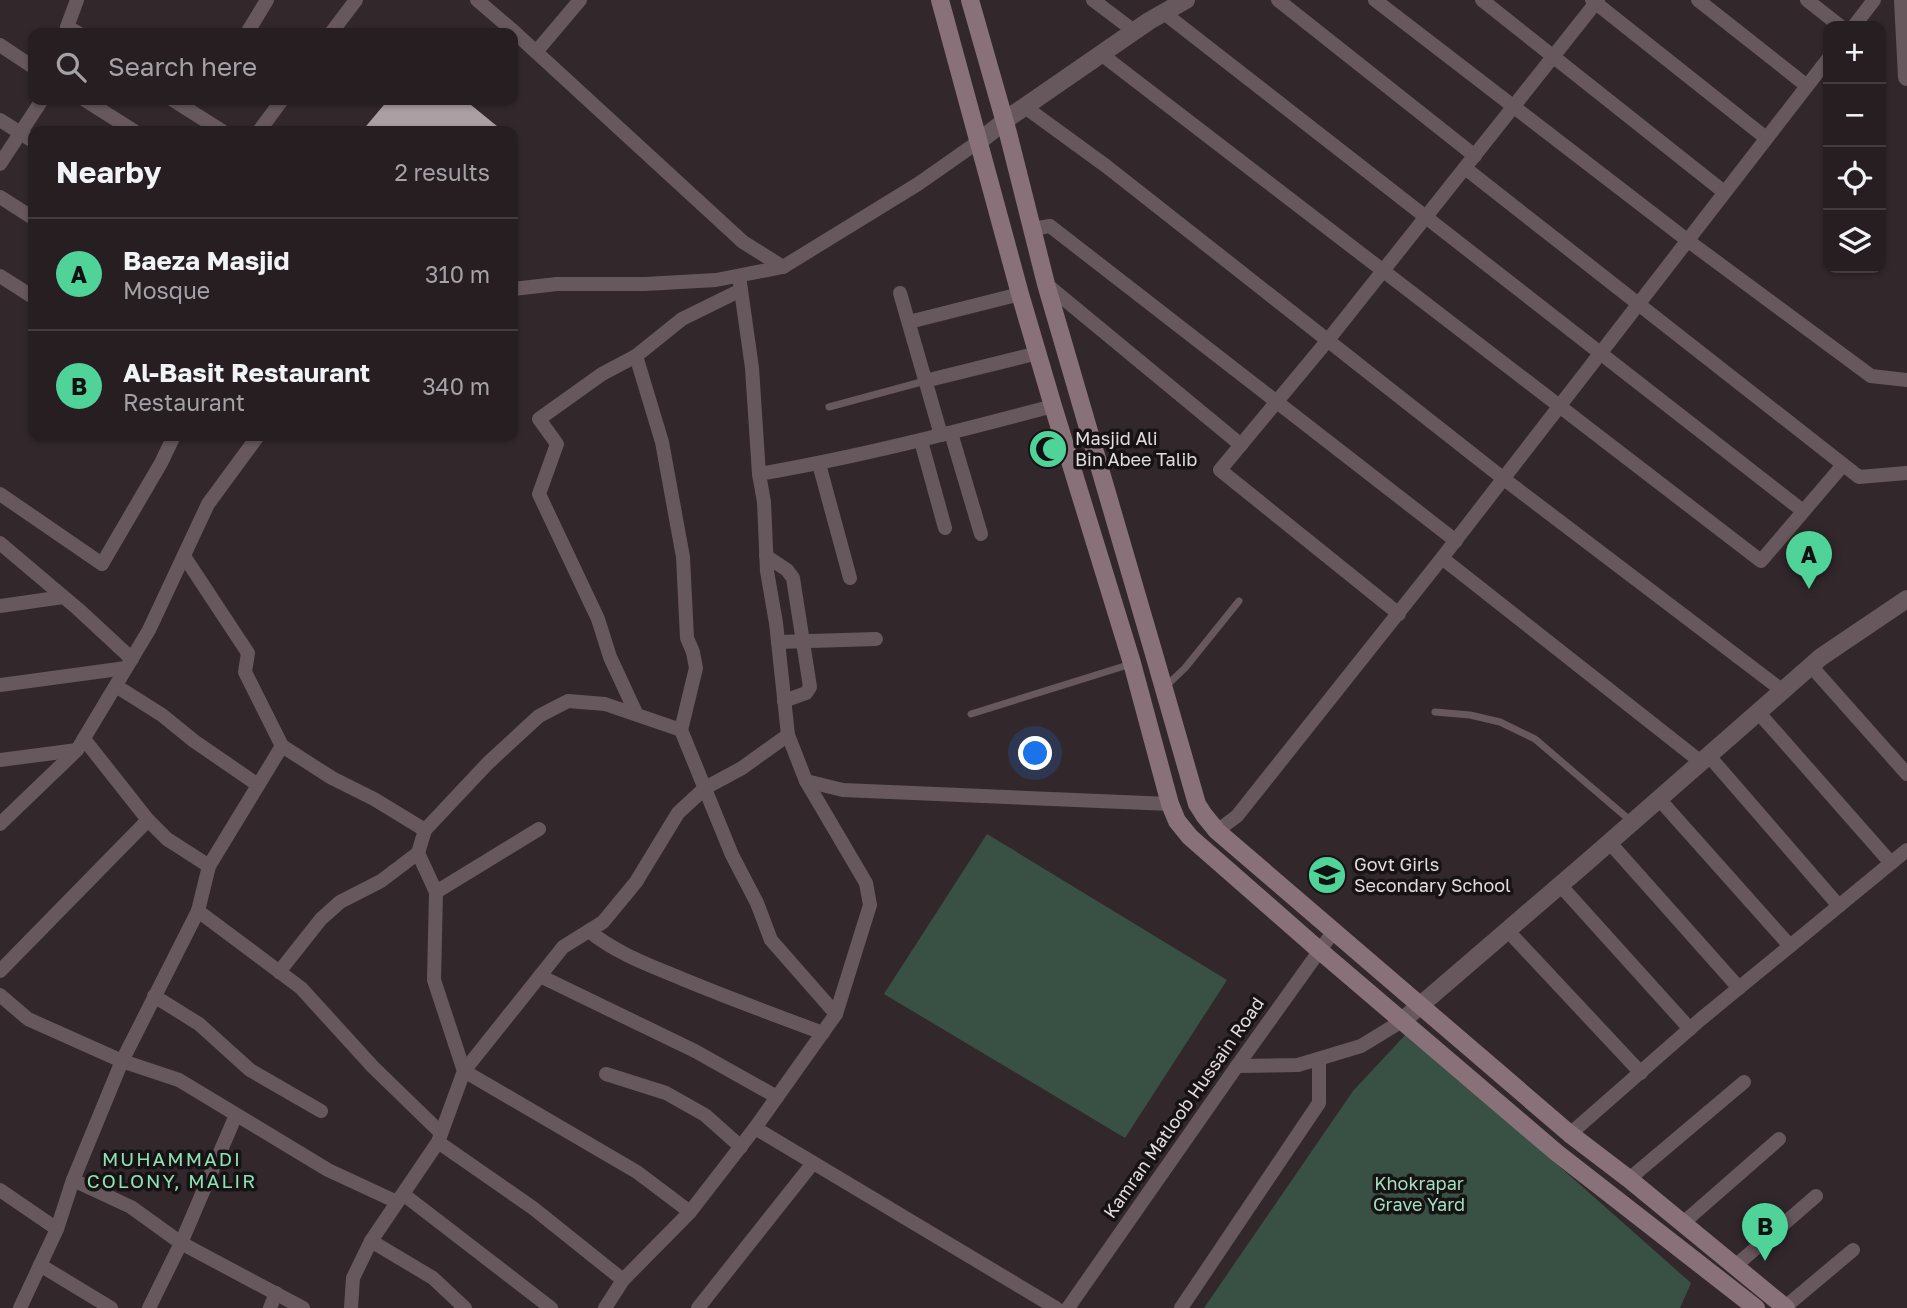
<!DOCTYPE html>
<html lang="en">
<head>
<meta charset="utf-8">
<style>
	:root { --surface:#261e21; --page:#322b2e; --text:#f1f3f6; --muted:#a4a2a5; --line:#423c3f; --accent:#50d398 }
	body { margin:0; font-family:"Golos Text",sans-serif; background:var(--page); color:var(--text) }
	.controls { position:absolute; right:21px; top:21px; display:grid; overflow:hidden; border-radius:14px; box-shadow:0 2px 5px #0004 }
	.controls button { width:63px; height:63px; display:grid; place-items:center; padding:0; border:0; border-bottom:2px solid var(--line); background:var(--surface); color:var(--text); font:35px sans-serif }
	.you { position:absolute; left:1036px; top:754px; width:24px; height:24px; margin:-18px; border:5px solid #fff; border-radius:50%; background:#1a73e8; box-shadow:0 0 0 10px #1a73e833 }
	.badge { display:grid; place-items:center; width:46px; height:46px; border-radius:50%; background:var(--accent); color:#111; font-size:23px; font-weight:700 }
	.pin { position:absolute; translate:-50% -58px; filter:drop-shadow(0 2px 4px #0008) }
	.pin::after { content:''; position:absolute; top:37px; width:24px; height:21px; background:inherit; clip-path:polygon(0 0,100% 0,50% 100%) }
	.list { margin:0; padding:0; list-style:none }
	h2 { display:flex; justify-content:space-between; align-items:center; height:91px; margin:0; padding:0 28px; font-size:30px }
	h2 small { font-size:23px; font-weight:400; color:var(--muted) }
	.list li { display:grid; grid-template-columns:46px 1fr auto; gap:21px; align-items:center; box-sizing:border-box; height:112px; padding:0 28px; border-top:2px solid var(--line) }
	.list b { display:block; font-size:26px; white-space:nowrap }
	.list p { margin:0; font-size:23px; white-space:nowrap; color:var(--muted) }
	.list em { font-size:23px; font-style:normal; color:var(--muted) }
	.icon { flex:none; width:38px; height:38px; fill:none; stroke:currentColor; stroke-width:2; stroke-linecap:round; stroke-linejoin:round }
	.map { position:relative; flex:none; width:1907px; height:1308px; overflow:hidden }
	.search { position:absolute; background:var(--surface); box-shadow:0 2px 5px #0004; left:28px; top:28px; width:490px; height:77px; display:flex; align-items:center; gap:18px; box-sizing:border-box; padding:0 24px; border-radius:14px; color:var(--muted); font-size:26px }
	.panel { position:absolute; background:var(--surface); box-shadow:0 2px 5px #0004; left:28px; top:126px; width:490px; height:315px; border-radius:14px }
	.map>svg:first-child { display:block }
	.green { fill:#385144 }
	.building { fill:#ac9fa3 }
	.lines { fill:none; stroke-linecap:round; stroke-linejoin:round }
	.service { stroke:#67585d; stroke-width:7 }
	.minor { stroke:#67585d; stroke-width:14 }
	.tertiary { stroke:#67585d; stroke-width:18 }
	.secondary { stroke:#887179; stroke-width:18 }
	.labels { text-anchor:middle; stroke-width:7; stroke-linejoin:round; paint-order:stroke }
	.poi-label { font-size:18px; fill:#e2dbdd; stroke:#171214; text-anchor:start }
	.street-label { font-size:18px; fill:#e2dbdd; stroke:#171214 }
	.park-label { font-size:18px; fill:#a2dfbe; stroke:#171214 }
	.neighbourhood-label { font-size:19px; letter-spacing:2px; fill:#8ee0b5; stroke:#171214 }
</style>
</head>
<body>
<div class="map">
<svg width="1907" height="1308" viewBox="0 0 1907 1308">
	<rect width="100%" height="100%" fill="#32282c"/>
	<g class="green">
		<path d="M987,834L1227,980L1125,1138L884,994Z"/>
		<path d="M1408,1032L1691,1283L1680,1308H1204L1353,1091Z"/>
	</g>
	<path class="building" d="M388,100H465L503,131H362Z"/>
	<g class="lines">
		<g class="service">
			<path d="M829,407L925,381"/>
			<path d="M1164,688L1185,668L1239,601"/>
			<path d="M1435,712L1470,715L1500,722L1535,739L1632,822"/>
			<path d="M971,714L1131,664"/>
		</g>
		<g class="minor">
			<path d="M77,0L67,27L78,33"/>
			<path d="M477,0L511,29L743,242L783,267"/>
			<path d="M1093,0L1134,31"/>
			<path d="M1278,0L1475,156"/>
			<path d="M1375,0L1687,240L1871,376L1907,380"/>
			<path d="M1482,0L1724,192"/>
			<path d="M1592,0L1766,138"/>
			<path d="M1698,0L1807,86"/>
			<path d="M1807,0L1840,26"/>
			<path d="M1164,13L1803,511"/>
			<path d="M1854,26L1874,0"/>
			<path d="M247,33L267,0"/>
			<path d="M331,33L356,0"/>
			<path d="M0,45L33,67"/>
			<path d="M536,52L580,0"/>
			<path d="M1101,54L1761,561L1843,465"/>
			<path d="M85,100L134,131"/>
			<path d="M173,100L222,131"/>
			<path d="M1025,107L1106,166L1504,479L1783,691"/>
			<path d="M0,120L33,141"/>
			<path d="M259,131L282,100"/>
			<path d="M0,164L42,100"/>
			<path d="M1465,168L1859,477L1907,473"/>
			<path d="M0,197L33,218"/>
			<path d="M1032,229L1050,226L1456,541"/>
			<path d="M0,276L33,297"/>
			<path d="M1046,284L1241,445"/>
			<path d="M513,289L557,284H645L716,280L783,267L918,184L978,142"/>
			<path d="M900,293L941,435"/>
			<path d="M909,322L1020,294"/>
			<path d="M636,356L662,442L683,557L687,638L693,652L696,668L681,730L732,855L757,903L771,940L836,1014"/>
			<path d="M925,381L1038,353"/>
			<path d="M951,433L981,534"/>
			<path d="M921,441L945,528"/>
			<path d="M819,464L850,578"/>
			<path d="M759,474C858,457 955,432 1053,406"/>
			<path d="M0,494L102,564L161,463L174,436"/>
			<path d="M0,543L78,609L132,659"/>
			<path d="M184,556L248,653L245,672L282,746L332,778L374,799L425,830L418,853L436,892L434,980L464,1071L637,1172L690,1212"/>
			<path d="M766,556L787,570L793,578L810,687L806,693L784,701"/>
			<path d="M1442,558L1701,762"/>
			<path d="M0,606L63,597"/>
			<path d="M1399,614L1220,470L1328,340L1598,0"/>
			<path d="M778,642L876,639"/>
			<path d="M1811,666L1907,774"/>
			<path d="M0,685L126,668"/>
			<path d="M116,686L162,715L194,741L258,785"/>
			<path d="M1758,712L1891,863"/>
			<path d="M636,713L610,657L598,619L539,494L557,444L539,419L602,374L636,356L682,319L741,290"/>
			<path d="M84,739L148,820L167,839L209,866"/>
			<path d="M1709,756L1839,906"/>
			<path d="M0,760L77,750"/>
			<path d="M806,781L843,790L1170,804"/>
			<path d="M1659,799L1790,946"/>
			<path d="M0,824L77,750L149,630L208,504L258,436"/>
			<path d="M425,830L488,763L539,716L568,701L605,704L681,730"/>
			<path d="M1217,831L1237,816L1442,558L1828,59"/>
			<path d="M1610,843L1739,988"/>
			<path d="M1560,885L1690,1029"/>
			<path d="M436,892L539,829"/>
			<path d="M198,911L301,988L373,1067L441,1133"/>
			<path d="M589,931C617,954 652,966 685,980C731,999 777,1016 823,1033"/>
			<path d="M1508,931L1641,1073"/>
			<path d="M0,971L148,820"/>
			<path d="M279,972L321,919L340,902L381,881L418,853"/>
			<path d="M540,976L695,1051L777,1097"/>
			<path d="M0,995L28,1019L122,1061L179,1080L328,1170L397,1202"/>
			<path d="M154,996L199,1024L250,1070L321,1111"/>
			<path d="M1237,1066L1298,1065L1361,1046L1402,1021"/>
			<path d="M606,1074L666,1093L705,1115L741,1147"/>
			<path d="M755,1128L1056,1308"/>
			<path d="M1570,1134L1701,1019L1907,850"/>
			<path d="M438,1142L533,1208L623,1280"/>
			<path d="M1629,1179L1744,1082"/>
			<path d="M73,1180L131,1207L181,1243L303,1308"/>
			<path d="M0,1190L57,1229"/>
			<path d="M403,1194L551,1308"/>
			<path d="M1683,1223L1779,1139"/>
			<path d="M371,1241L433,1278L465,1308"/>
			<path d="M40,1265L111,1308"/>
			<path d="M1734,1267L1816,1196"/>
			<path d="M1785,1307L1853,1250"/>
			<path d="M20,1308L57,1229L73,1180L122,1061L198,911L209,866L282,746"/>
			<path d="M149,1308L181,1243L236,1115"/>
			<path d="M270,1308L276,1293"/>
			<path d="M351,1308L353,1278L371,1241L438,1142L464,1071L563,947L603,922L636,882L678,813L705,788L742,768L788,735"/>
			<path d="M605,1308L623,1280L690,1212L755,1128L836,1014L870,905L866,883L806,781L788,735L776,623L767,571L764,502L759,474L752,368L739,276"/>
			<path d="M698,1308L813,1163"/>
			<path d="M1068,1308L1237,1066L1333,932"/>
			<path d="M1181,1308L1319,1103V1059"/>
		</g>
		<g class="tertiary">
			<path d="M1903,0L1907,77"/>
			<path d="M978,142L1014,114L1149,21L1186,0"/>
			<path d="M1402,1021L1587,862L1821,657L1907,599"/>
		</g>
		<g class="secondary">
			<path d="M940,0L1020,294L1053,406L1132,663L1170,804L1177,821L1190,837L1319,950L1557,1153L1756,1308"/>
			<path d="M970,0L1008,133L1046,284L1154,654L1197,804L1204,815L1217,831L1570,1134L1629,1179L1786,1308"/>
		</g>
	</g>
	<defs>
		<g id="mosque-disc" transform="scale(2.0125)"><circle r="9.5" fill="#50d398" stroke="#171214"/><path d="M3.5-4.9A6 6 0 1 0 3.5 4.9A5 5 0 1 1 3.5-4.9Z" fill="#111"/></g>
		<g id="school-disc" transform="scale(2.0125)"><circle r="9.5" fill="#50d398" stroke="#171214"/><path d="M0-5L7-2L0 1L-7-2ZM-4 1L0 2.5L4 1V4Q0 6-4 4Z" fill="#111"/></g>
	</defs>
	<g fill-rule="evenodd">
		<use href="#mosque-disc" x="1048" y="449"/>
		<use href="#school-disc" x="1327" y="875"/>
	</g>
	<g class="labels">
		<g class="poi-label">
			<text x="1075" y="445">Masjid Ali<tspan x="1075" dy="21">Bin Abee Talib</tspan></text>
			<text x="1354" y="871">Govt Girls<tspan x="1354" dy="21">Secondary School</tspan></text>
		</g>
		<g class="street-label">
			<text transform="translate(1184 1108) rotate(-55)" y="6">Kamran Matloob Hussain Road</text>
		</g>
		<g class="park-label">
			<text x="1419" y="1190">Khokrapar<tspan x="1419" dy="21">Grave Yard</tspan></text>
		</g>
		<g class="neighbourhood-label">
			<text x="172" y="1166">MUHAMMADI<tspan x="172" dy="22">COLONY, MALIR</tspan></text>
		</g>
	</g>
</svg>
<div class="controls">
<button>+</button>
<button>−</button>
<button><svg class="icon" aria-label="locate" viewBox="0 0 24 24"><circle cx="12" cy="12" r="6"/><path d="M12 2v4M12 18v4M2 12h4M18 12h4"/></svg></button>
<button><svg class="icon" aria-label="layers" viewBox="0 0 24 24"><path d="M12 4l9 5-9 5-9-5zM3 14l9 5 9-5"/></svg></button>
</div>
<div class="you"></div>
<div class="pin badge" style="left:1809px;top:589px">A</div>
<div class="pin badge" style="left:1765px;top:1261px">B</div>
<div class="search"><svg class="icon" aria-label="search" viewBox="0 0 24 24"><circle cx="10" cy="10" r="6"/><path d="M15 15l6 6"/></svg>Search here</div>
<section class="panel">
<h2>Nearby<small>2 results</small></h2>
<ul class="list">
<li><span class="badge">A</span><div><b>Baeza Masjid</b><p>Mosque</p></div><em>310 m</em></li>
<li><span class="badge">B</span><div><b>Al-Basit Restaurant</b><p>Restaurant</p></div><em>340 m</em></li>
</ul>
</section>
</div>
</body>
</html>
